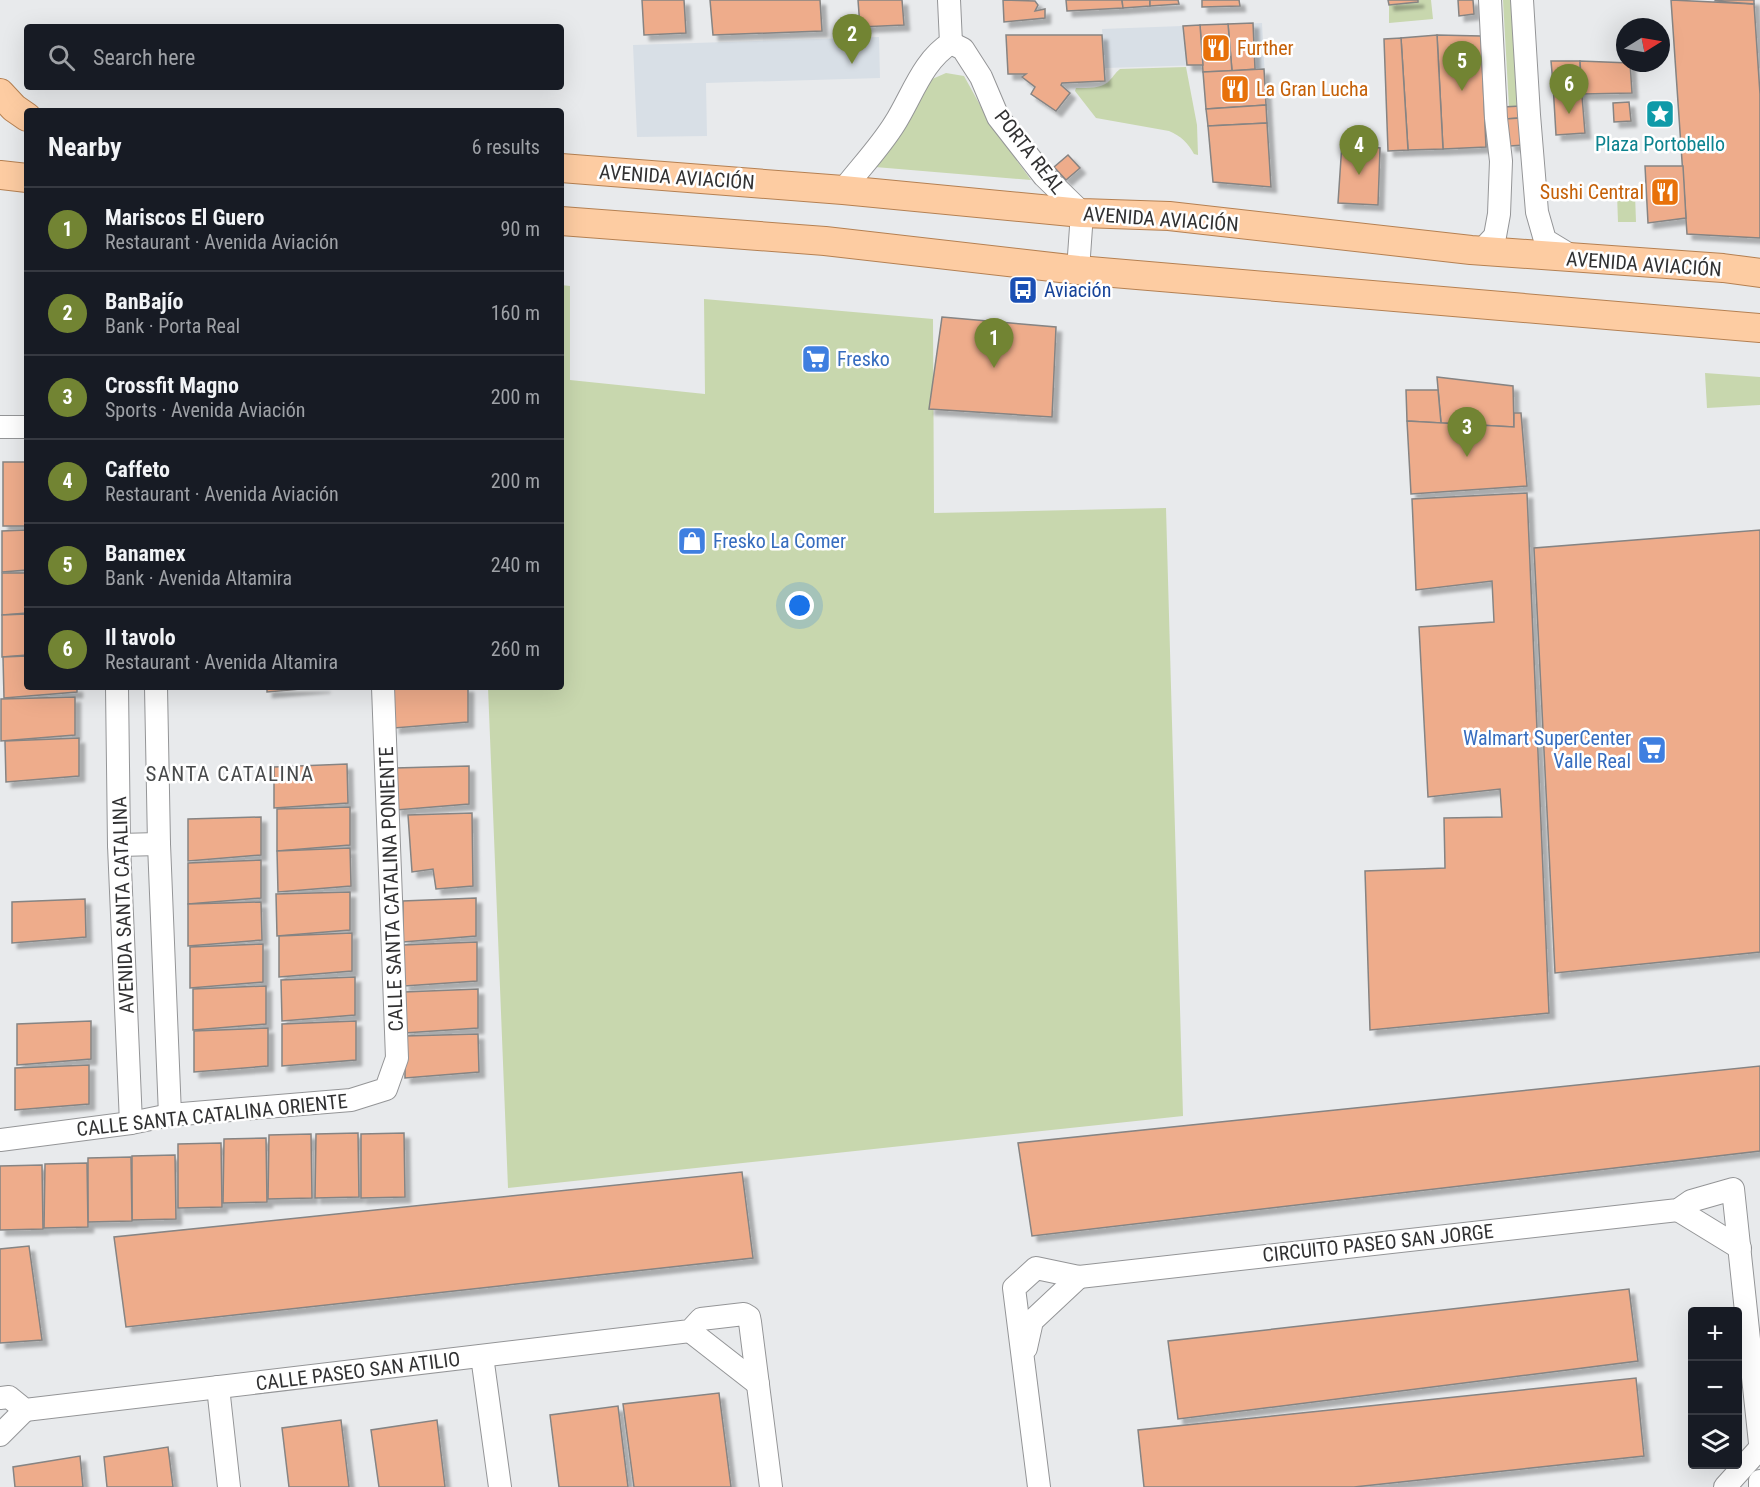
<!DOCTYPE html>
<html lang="en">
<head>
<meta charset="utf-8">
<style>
	:root { --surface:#171b24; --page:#242831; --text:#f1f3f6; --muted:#9ea1a6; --line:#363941; --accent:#728433 }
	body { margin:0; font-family:"Roboto Condensed",sans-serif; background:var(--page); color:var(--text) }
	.controls { position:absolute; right:18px; bottom:18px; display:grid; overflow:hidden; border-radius:6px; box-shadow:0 6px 24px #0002 }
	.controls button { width:54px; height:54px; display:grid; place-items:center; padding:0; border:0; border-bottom:2px solid var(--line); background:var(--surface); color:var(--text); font:30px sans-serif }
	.compass { position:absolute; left:1616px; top:18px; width:54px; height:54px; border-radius:50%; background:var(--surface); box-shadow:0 6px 24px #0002; rotate:79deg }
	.you { position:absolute; left:800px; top:606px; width:21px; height:21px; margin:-15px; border:4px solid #fff; border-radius:50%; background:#1a73e8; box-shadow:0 0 0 9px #1a73e833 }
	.badge { display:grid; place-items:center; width:39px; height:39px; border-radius:50%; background:var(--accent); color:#fff; font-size:20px; font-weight:700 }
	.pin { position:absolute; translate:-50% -50px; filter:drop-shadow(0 2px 3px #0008) }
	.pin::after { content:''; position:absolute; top:32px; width:21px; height:18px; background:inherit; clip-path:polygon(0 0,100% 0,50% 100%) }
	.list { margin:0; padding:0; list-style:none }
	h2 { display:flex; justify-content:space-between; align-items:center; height:78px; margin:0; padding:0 24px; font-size:26px }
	h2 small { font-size:20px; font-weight:400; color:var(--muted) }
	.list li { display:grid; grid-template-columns:39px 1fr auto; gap:18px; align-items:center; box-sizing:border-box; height:84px; padding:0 24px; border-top:2px solid var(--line) }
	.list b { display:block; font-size:22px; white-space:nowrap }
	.list p { margin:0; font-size:20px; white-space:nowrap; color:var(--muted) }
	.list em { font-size:20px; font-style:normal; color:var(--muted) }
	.icon { flex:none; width:33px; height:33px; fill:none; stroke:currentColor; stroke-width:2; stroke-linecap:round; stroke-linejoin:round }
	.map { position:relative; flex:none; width:1760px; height:1487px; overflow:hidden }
	.search { position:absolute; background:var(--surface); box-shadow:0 6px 24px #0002; left:24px; top:24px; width:540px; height:66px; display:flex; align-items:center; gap:15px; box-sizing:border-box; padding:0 21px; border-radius:6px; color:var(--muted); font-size:22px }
	.panel { position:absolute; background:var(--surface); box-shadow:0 6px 24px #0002; left:24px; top:108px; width:540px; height:582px; border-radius:6px }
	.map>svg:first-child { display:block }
	.built { fill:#d8dfe6 }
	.green { fill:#c8d7ae }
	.building { fill:#eeac8b; stroke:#868483; stroke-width:1.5; filter:url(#shadow) }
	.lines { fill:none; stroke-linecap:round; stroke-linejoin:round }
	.minor-casing { stroke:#949597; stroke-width:24 }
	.major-casing { stroke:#b58052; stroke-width:30 }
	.minor { stroke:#fff; stroke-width:22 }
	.major { stroke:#fdcca2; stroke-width:28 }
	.labels { text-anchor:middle; stroke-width:5; stroke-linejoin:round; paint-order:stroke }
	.food-label { font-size:20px; fill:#c56008; stroke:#fff; text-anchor:start }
	.culture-label { font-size:20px; fill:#0d838f; stroke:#fff }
	.street-label { font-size:20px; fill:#313132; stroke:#fff }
	.transit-label { font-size:20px; fill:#164399; stroke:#fff; text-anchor:start }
	.shop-label { font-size:20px; fill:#366cbe; stroke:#fff; text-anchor:start }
	.neighbourhood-label { font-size:21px; letter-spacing:1.5px; fill:#484a4b; stroke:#fff }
</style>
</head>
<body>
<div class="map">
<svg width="1760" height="1487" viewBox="0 0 1760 1487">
	<defs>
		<filter id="shadow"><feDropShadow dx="5.5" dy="5.5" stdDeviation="1.5" flood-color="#0004"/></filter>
	</defs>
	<rect width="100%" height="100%" fill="#e8eaec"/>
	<g class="built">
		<path d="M1262,23L1271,187L1213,182L1203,65L1105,68L1102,29Z"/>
		<path d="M879,37L880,78L706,83L707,136L637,137L633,45Z"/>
	</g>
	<g class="green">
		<path d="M1418,0H1431L1433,19L1389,23V5L1418,2Z"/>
		<path d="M1503,0H1511L1512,3L1517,107H1509Z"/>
		<path d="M1186,67L1197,125L1198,155L1194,154C1188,143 1181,136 1169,131L1096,118L1075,91L1076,88C1087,88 1103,89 1110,80C1114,76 1115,73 1120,69Z"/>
		<path d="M946,73L964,76L990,123L1031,180L875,167L930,80Z"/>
		<path d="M1617,194H1635L1636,222H1618Z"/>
		<path d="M561,285L570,286V380L705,394L704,299L933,319L934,513L1166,508L1183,1116L508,1188L488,687H561Z"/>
		<path d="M1705,373L1760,377V405L1707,408Z"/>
	</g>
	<g class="building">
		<path d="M642,0H684L686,33L644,35Z"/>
		<path d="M710,0H820L822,31L713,35Z"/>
		<path d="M858,0H902L904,25L860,27Z"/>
		<path d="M1003,0L1035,1L1038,5L1035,11L1045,9V18L1004,22Z"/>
		<path d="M1066,0H1122L1123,8L1067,11Z"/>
		<path d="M1122,0H1150V6L1123,8Z"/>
		<path d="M1150,0H1178L1179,4L1150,6Z"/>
		<path d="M1202,0H1239L1240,6L1202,7Z"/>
		<path d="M1388,0H1418V2L1389,5Z"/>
		<path d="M1458,0H1473L1474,14L1459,16Z"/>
		<path d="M1671,0L1754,4L1760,94V238L1687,234Z"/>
		<path d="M1716,0H1754V4L1715,1Z"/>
		<path d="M1253,23L1255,69L1232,71L1228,24Z"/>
		<path d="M1228,24L1232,71L1203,72L1200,25Z"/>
		<path d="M1200,25L1203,65H1187L1183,26Z"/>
		<path d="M1006,35H1102L1105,81L1062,83L1061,85L1070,93L1056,111L1031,94L1035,87L1022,77L1026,74H1008Z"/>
		<path d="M1437,35L1481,36L1486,147L1443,149Z"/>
		<path d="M1437,35L1443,149L1408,150L1401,38Z"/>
		<path d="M1401,38L1408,150L1388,151L1384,39Z"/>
		<path d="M1551,61H1580L1581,84H1553Z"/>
		<path d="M1580,61L1630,63L1632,93L1582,94Z"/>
		<path d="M1264,69L1266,105L1206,109L1203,72Z"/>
		<path d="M1553,84H1581L1585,133L1556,135Z"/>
		<path d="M1629,102L1631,121L1614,122L1613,103Z"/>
		<path d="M1266,105L1267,123L1208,126L1206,109Z"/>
		<path d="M1520,106V118L1505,119L1503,107Z"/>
		<path d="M1520,118L1524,145L1510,146L1505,119Z"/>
		<path d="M1267,123L1271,187L1213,182L1208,126Z"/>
		<path d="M1342,143L1380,148L1378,205L1338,203Z"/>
		<path d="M1068,155L1080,168L1066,180L1054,167Z"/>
		<path d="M1645,166H1683L1686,218L1648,223Z"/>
		<path d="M942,317L1056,327L1052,417L929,409Z"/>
		<path d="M1437,377L1513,386L1514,427L1441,423Z"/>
		<path d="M1406,390H1438L1441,423L1407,421Z"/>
		<path d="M1514,413H1521L1527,486L1411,494L1407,421L1514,427Z"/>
		<rect x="3" y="462" width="24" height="64"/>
		<path d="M1527,493L1549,1013L1370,1030L1365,871L1445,868L1444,818L1502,817L1500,789L1428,797L1419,627L1494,622L1492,581L1416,590L1412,499Z"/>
		<path d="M27,530V570L2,572V531Z"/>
		<path d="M1760,530V952L1555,973L1534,548Z"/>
		<path d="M2,573H27V613L2,615Z"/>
		<path d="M27,614V655L2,657V615Z"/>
		<path d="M27,656V687H77V692L4,698L3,657Z"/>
		<path d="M267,687H325L267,692Z"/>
		<path d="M394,687H468V722L394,728Z"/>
		<path d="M75,697V735L1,741V699Z"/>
		<path d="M79,738V776L6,782L5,741Z"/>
		<path d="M347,764L348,803L274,808V767Z"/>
		<path d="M469,766V804L396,810L395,768Z"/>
		<path d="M350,807V845L277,851V809Z"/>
		<path d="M472,813L473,886L436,889L433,869L412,872L408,815Z"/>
		<path d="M261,817V855L188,861V819Z"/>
		<path d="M350,848L351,886L278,892L277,851Z"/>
		<path d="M261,860V898L188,904V863Z"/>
		<path d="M350,892V930L277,936L276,894Z"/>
		<path d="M476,898V936L403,942V901Z"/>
		<path d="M85,899L86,937L12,943V902Z"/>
		<path d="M261,902L262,940L188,946V904Z"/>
		<path d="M352,933V971L279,977V936Z"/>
		<path d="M477,942V981L404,986L403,945Z"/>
		<path d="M263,944V982L190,988V947Z"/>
		<path d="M355,977V1015L282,1021L281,980Z"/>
		<path d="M266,986V1024L193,1030V989Z"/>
		<path d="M478,989V1028L404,1033V992Z"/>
		<path d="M91,1021V1059L17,1065V1024Z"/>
		<path d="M356,1021V1060L282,1066V1024Z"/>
		<path d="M268,1028V1066L194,1072V1031Z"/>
		<path d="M478,1034L479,1072L405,1078V1036Z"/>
		<path d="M89,1065V1104L15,1110V1068Z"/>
		<path d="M1760,1066V1151L1032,1236L1018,1143Z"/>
		<path d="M358,1133L359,1197L315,1198L316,1134Z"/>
		<path d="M404,1133L405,1197L361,1198V1134Z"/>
		<path d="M311,1134L312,1198L268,1199L269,1135Z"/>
		<path d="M266,1138L267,1202L223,1203L224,1139Z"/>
		<path d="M221,1143L222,1207L178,1208V1144Z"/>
		<path d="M175,1155L176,1219L132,1220V1156Z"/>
		<path d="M131,1157L132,1221L88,1222V1158Z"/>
		<path d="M87,1163L88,1227L44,1228L45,1164Z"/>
		<path d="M42,1165L43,1229L0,1230V1166Z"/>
		<path d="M742,1172L753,1258L126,1327L114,1237Z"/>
		<path d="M29,1246L42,1340L0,1343V1249Z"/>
		<path d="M1629,1289L1638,1361L1178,1419L1168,1341Z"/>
		<path d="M1636,1378L1644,1456L1354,1487H1144L1138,1430Z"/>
		<path d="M719,1393L731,1487H634L623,1404Z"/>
		<path d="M618,1406L628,1487H559L550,1415Z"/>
		<path d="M341,1420L349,1487H289L282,1428Z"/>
		<path d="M437,1420L445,1487H379L371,1430Z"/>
		<path d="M168,1447L173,1487H107L104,1457Z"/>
		<path d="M80,1456L83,1487H15L13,1467Z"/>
	</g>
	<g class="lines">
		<g class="minor-casing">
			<g id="minor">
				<path d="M949,0L951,43"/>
				<path d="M1522,0L1529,115L1537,212L1545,240L1573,257"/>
				<path d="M951,43L963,49L981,77L998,117L1044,176L1082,213L1078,270"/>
				<path d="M843,190C860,168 881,146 895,123C912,96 923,60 951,43"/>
				<path d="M1482,250L1495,236L1499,214L1501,161L1496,118L1490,0"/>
				<path d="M0,427H27"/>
				<path d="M117,687L119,845L131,1123"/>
				<path d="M156,687L159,844L170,1115"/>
				<path d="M119,845L159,844"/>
				<path d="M0,1140L131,1123L170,1115L351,1100L386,1089L397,1058L383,687"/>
				<path d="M1678,1210L1740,1248"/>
				<path d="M690,1331L758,1384"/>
				<path d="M1026,1348L1032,1321L1079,1277"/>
				<path d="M482,1356L500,1487"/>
				<path d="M218,1387L229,1487"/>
				<path d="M0,1398L9,1397L25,1410L690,1331L701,1319L744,1314L749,1317L750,1322L771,1487"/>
				<path d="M0,1435L25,1410"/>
				<path d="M1039,1487L1014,1288L1036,1268L1079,1277L1678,1210L1691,1201L1733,1189L1760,1443"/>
				<path d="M1725,1487L1760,1448"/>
				<path d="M1760,1487V1481"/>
			</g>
		</g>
		<g class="major-casing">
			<g id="major">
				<path d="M0,93L14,108L27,117"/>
				<path d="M561,168L843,190L1082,213L1169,216L1471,250L1723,268L1760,273"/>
				<path d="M0,175L27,178"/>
				<path d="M561,221L825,241L1078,270L1760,328"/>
			</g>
		</g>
		<use href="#minor" class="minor"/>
		<use href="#major" class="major"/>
	</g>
	<defs>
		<g id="restaurant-square" transform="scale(1.5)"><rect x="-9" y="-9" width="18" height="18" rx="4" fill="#e8710a" stroke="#fff"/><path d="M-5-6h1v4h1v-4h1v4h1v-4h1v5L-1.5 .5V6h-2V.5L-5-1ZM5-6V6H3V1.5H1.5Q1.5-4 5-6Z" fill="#fff"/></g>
		<g id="sight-square" transform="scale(1.5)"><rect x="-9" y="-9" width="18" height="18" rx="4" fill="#0f9aa8" stroke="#fff"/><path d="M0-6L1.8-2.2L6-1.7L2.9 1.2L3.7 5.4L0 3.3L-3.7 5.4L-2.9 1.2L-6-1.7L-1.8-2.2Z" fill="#fff"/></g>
		<g id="bus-square" transform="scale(1.5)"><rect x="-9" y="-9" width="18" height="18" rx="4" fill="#1a4fb4" stroke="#fff"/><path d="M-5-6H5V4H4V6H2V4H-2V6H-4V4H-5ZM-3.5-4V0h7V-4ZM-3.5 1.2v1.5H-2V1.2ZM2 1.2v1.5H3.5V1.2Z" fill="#fff"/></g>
		<g id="supermarket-square" transform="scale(1.5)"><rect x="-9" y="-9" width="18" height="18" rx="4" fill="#3f7fe0" stroke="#fff"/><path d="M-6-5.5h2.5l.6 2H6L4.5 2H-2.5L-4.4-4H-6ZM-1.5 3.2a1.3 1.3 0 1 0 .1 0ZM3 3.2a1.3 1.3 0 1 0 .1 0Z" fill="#fff"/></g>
		<g id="shop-square" transform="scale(1.5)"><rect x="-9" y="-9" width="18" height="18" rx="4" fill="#3f7fe0" stroke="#fff"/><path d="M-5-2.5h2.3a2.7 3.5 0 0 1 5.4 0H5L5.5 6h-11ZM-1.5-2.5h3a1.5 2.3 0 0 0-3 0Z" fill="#fff"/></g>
	</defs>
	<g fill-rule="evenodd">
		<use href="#restaurant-square" x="1216" y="48"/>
		<use href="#restaurant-square" x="1235" y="89"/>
		<use href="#sight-square" x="1660" y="114"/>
		<use href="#restaurant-square" x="1665" y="192"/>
		<use href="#bus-square" x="1023" y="290"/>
		<use href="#supermarket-square" x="816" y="359"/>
		<use href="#shop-square" x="692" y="541"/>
		<use href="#supermarket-square" x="1652" y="750"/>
	</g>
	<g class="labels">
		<g class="food-label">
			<text x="1237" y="55">Further</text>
			<text x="1256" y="96">La Gran Lucha</text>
			<text x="1644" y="199" text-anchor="end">Sushi Central</text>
		</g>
		<g class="culture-label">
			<text x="1660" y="151">Plaza Portobello</text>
		</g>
		<g class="street-label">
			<text transform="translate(1030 152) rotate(52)" y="7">PORTA REAL</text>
			<text transform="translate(677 177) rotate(4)" y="7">AVENIDA AVIACIÓN</text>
			<text transform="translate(1161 219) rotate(4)" y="7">AVENIDA AVIACIÓN</text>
			<text transform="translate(1644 264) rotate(4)" y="7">AVENIDA AVIACIÓN</text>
			<text transform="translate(391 889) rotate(-92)" y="7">CALLE SANTA CATALINA PONIENTE</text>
			<text transform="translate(123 905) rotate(-92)" y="7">AVENIDA SANTA CATALINA</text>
			<text transform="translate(212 1115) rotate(-6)" y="7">CALLE SANTA CATALINA ORIENTE</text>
			<text transform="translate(1378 1243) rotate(-6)" y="7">CIRCUITO PASEO SAN JORGE</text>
			<text transform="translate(358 1371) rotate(-7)" y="7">CALLE PASEO SAN ATILIO</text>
		</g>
		<g class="transit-label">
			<text x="1044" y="297">Aviación</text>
		</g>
		<g class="shop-label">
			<text x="837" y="366">Fresko</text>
			<text x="713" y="548">Fresko La Comer</text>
			<text x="1631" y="745" text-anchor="end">Walmart SuperCenter<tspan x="1631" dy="23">Valle Real</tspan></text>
		</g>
		<g class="neighbourhood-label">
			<text x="230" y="781">SANTA CATALINA</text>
		</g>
	</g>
</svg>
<div class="controls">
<button>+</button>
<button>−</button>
<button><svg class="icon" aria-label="layers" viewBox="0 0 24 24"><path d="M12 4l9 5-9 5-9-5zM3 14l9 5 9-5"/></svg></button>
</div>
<svg class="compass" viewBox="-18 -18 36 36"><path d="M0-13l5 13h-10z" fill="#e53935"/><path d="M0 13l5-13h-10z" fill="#9ea1a6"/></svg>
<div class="you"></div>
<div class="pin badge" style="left:994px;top:368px">1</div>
<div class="pin badge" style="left:852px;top:64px">2</div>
<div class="pin badge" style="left:1467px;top:457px">3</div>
<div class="pin badge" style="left:1359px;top:175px">4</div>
<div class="pin badge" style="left:1462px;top:91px">5</div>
<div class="pin badge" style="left:1569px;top:114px">6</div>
<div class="search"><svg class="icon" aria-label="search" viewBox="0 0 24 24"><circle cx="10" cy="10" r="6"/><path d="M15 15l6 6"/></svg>Search here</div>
<section class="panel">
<h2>Nearby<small>6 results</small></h2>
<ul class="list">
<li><span class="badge">1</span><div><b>Mariscos El Guero</b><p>Restaurant · Avenida Aviación</p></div><em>90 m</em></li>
<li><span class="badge">2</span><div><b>BanBajío</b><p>Bank · Porta Real</p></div><em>160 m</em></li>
<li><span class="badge">3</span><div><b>Crossfit Magno</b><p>Sports · Avenida Aviación</p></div><em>200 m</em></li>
<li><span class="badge">4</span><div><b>Caffeto</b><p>Restaurant · Avenida Aviación</p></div><em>200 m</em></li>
<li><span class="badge">5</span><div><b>Banamex</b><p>Bank · Avenida Altamira</p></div><em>240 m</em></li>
<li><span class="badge">6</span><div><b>Il tavolo</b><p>Restaurant · Avenida Altamira</p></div><em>260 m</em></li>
</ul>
</section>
</div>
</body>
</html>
